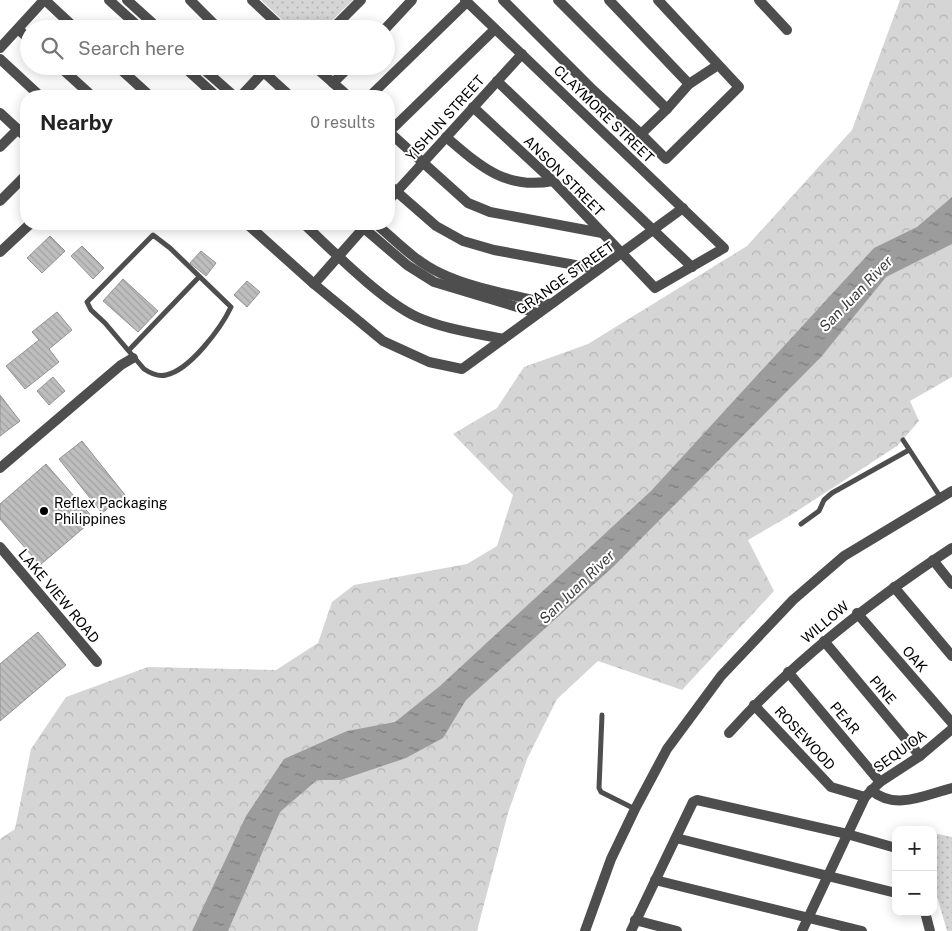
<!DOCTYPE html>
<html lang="en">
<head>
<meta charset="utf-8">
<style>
	:root { --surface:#fff; --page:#f6f6f6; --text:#222; --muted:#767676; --line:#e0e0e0 }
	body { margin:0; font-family:"Public Sans",sans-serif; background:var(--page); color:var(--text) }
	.controls { position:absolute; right:15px; bottom:15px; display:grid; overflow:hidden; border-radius:10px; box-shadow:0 2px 12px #0003 }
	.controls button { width:45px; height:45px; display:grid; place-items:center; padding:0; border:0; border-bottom:1px solid var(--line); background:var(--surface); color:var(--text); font:25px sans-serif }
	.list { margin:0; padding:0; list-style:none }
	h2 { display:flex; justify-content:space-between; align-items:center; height:65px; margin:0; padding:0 20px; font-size:21px }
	h2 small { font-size:16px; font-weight:400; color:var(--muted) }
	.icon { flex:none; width:28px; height:28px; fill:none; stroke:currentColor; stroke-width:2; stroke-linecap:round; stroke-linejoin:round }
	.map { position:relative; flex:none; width:952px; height:931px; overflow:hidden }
	.search { position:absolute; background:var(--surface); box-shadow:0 2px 12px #0003; left:20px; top:20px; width:375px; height:55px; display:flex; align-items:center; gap:12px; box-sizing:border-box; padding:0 18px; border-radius:28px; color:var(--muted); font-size:19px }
	.panel { position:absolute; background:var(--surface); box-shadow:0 2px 12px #0003; left:20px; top:90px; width:375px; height:140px; border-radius:20px }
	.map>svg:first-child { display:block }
	.grass { fill:url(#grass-dots) }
	.forest { fill:url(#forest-crowns) }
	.water { fill:url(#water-ripples) }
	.building { fill:url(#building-back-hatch); stroke:#929292 }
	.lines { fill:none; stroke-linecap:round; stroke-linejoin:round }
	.service { stroke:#4e4e4e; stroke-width:5 }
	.minor { stroke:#4e4e4e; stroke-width:10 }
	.poi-dot { fill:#000; stroke:#fff; stroke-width:2 }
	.labels { text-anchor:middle; stroke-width:4; stroke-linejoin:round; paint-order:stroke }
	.street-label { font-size:14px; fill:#000; stroke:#fff }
	.poi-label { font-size:14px; fill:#000; stroke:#fff; text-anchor:start }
	.water-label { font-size:15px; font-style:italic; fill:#3d3d3d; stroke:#fff }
</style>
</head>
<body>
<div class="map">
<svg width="952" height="931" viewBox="0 0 952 931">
	<defs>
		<pattern id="grass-dots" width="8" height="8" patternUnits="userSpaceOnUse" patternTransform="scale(1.25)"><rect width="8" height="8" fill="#d5d5d5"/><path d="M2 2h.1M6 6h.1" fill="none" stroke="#b5b5b5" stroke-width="1.8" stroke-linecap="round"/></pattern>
		<pattern id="forest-crowns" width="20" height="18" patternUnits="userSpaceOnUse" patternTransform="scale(1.25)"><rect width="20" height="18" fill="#d5d5d5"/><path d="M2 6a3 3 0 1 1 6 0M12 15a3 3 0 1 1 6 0" fill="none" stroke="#b5b5b5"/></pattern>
		<pattern id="water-ripples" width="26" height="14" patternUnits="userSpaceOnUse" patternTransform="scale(1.25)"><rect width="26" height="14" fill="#9c9c9c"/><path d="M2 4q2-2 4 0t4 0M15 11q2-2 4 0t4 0" fill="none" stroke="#7d7d7d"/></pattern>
		<pattern id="building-back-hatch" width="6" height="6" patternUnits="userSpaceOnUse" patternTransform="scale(1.25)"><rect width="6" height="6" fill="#bebebe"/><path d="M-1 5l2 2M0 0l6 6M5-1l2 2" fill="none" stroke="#a2a2a2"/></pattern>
	</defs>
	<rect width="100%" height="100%" fill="#fff"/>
	<g class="grass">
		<path d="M261,0H353L323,29H292Z"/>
		<path d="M933,833L952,837V931H947L933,882Z"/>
	</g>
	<path class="forest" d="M900,0H952V377L910,401L919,421L897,446L791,515L748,540L774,591L682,690L598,661L557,699L527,759L508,813L477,931H0V839L15,829L31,749L66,697L148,667L276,670L318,643L332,602L354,585L467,564L497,546L513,495L453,434L497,408L524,367L588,344L747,246L852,130Z"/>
	<path class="water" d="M952,197V244L886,277L821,357L614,566L466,700L443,738L406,758L341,780H317L280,812L228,931H192L246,816L284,759L347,731L395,722L440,686L651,491L874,248L917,227Z"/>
	<g class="building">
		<path d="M50,236L65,251L42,273L27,258Z"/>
		<path d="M82,246L104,268L93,279L71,256Z"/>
		<path d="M201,251L216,263L206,276L190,263Z"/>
		<path d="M123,279L158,311L138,332L103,301Z"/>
		<path d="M247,281L260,292L247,307L234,295Z"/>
		<path d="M57,312L72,330L49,349L59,362L25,389L6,366L39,340L32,332Z"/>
		<path d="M53,377L65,391L49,405L37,391Z"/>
		<path d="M0,395L20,421L0,436Z"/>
		<path d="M82,441L125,495L102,513L59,459Z"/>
		<path d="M46,464L94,519L40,565L0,519V504Z"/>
		<path d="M38,632L66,665L0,721V664Z"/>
	</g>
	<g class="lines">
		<g class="service">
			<path d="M153,235L170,248L231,307C221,328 190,370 166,375C158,377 150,373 144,369L105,323L91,310L87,302Z"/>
			<path d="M129,350L199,277"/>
			<path d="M903,440L941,498"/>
			<path d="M801,524L819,511L824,500L832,493L909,450"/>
			<path d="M602,715L599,788L601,792L635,809"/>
		</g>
		<g class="minor">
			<path d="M45,0L76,29"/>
			<path d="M109,0L141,29"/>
			<path d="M127,0L159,29"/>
			<path d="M190,0L219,29"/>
			<path d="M252,0L283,29"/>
			<path d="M465,0L724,248L655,288L553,181L473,107"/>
			<path d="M503,0L593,90L641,134L667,109L689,84L718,65"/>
			<path d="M558,0L667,109"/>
			<path d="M609,0L689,84"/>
			<path d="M759,0L787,30"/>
			<path d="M18,29L29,39"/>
			<path d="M332,29L361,0"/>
			<path d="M385,29L412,0"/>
			<path d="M0,48L44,0"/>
			<path d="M0,59L40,96"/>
			<path d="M59,66L92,96"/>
			<path d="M117,66L150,96"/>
			<path d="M183,66L216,96"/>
			<path d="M200,66L234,96"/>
			<path d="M257,66L290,96"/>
			<path d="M314,66L348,96"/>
			<path d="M497,81L692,267"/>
			<path d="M333,83L350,66"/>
			<path d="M241,96L269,66"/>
			<path d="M370,96L467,2"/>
			<path d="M0,113L26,137"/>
			<path d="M389,132L468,203L490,212L602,233"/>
			<path d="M389,132L495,29"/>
			<path d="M641,134L666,159L739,87L658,0"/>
			<path d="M446,137C480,166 505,190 553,181"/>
			<path d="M0,147L18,129"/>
			<path d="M389,185L436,226L463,241L494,250L597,269"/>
			<path d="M389,200L522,54"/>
			<path d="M0,201L26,175"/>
			<path d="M247,224L314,284L383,341L429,362L462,369L683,208"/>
			<path d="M304,224C333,251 382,301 417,317C444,329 474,333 503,339"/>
			<path d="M359,224L407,265L434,282L537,313"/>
			<path d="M376,224C396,241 416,262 440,273C473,289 514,295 550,304"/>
			<path d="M0,252L30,224"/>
			<path d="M314,284L367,224"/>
			<path d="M0,468L121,365L133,358"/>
			<path d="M0,547L97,662"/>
			<path d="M933,560L952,584"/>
			<path d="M894,587L952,656"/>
			<path d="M857,613L952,723"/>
			<path d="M824,641L920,756"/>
			<path d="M788,672L880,782"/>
			<path d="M754,705L831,787L865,797"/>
			<path d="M729,733C795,660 870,602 952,548"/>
			<path d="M871,790C895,811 925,795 952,788"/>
			<path d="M676,838L896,893"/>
			<path d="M655,880L862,931"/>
			<path d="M925,912L930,931"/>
			<path d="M635,920L677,931"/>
			<path d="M585,931L611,859L635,809L667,749L721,676L793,600L844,556L952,491"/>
			<path d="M631,931L693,802L697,800L847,834L896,848"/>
			<path d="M802,931L865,797L880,782L920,756L952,729"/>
		</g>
	</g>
	<circle class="poi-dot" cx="44" cy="511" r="5"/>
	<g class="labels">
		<g class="street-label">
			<text transform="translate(604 114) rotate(44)" y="5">CLAYMORE STREET</text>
			<text transform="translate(445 118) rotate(-48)" y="5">YISHUN STREET</text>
			<text transform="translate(564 176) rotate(45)" y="5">ANSON STREET</text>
			<text transform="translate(565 278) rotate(-35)" y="5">GRANGE STREET</text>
			<text transform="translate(59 596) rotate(50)" y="5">LAKE VIEW ROAD</text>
			<text transform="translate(825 622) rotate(-40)" y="5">WILLOW</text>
			<text transform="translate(915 659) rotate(49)" y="5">OAK</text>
			<text transform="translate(883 690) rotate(50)" y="5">PINE</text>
			<text transform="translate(845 718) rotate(50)" y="5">PEAR</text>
			<text transform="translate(805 738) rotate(47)" y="5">ROSEWOOD</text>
			<text transform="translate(900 751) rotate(-36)" y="5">SEQUIOA</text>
		</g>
		<g class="poi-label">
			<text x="54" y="508">Reflex Packaging<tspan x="54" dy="16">Philippines</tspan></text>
		</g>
		<g class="water-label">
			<text transform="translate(856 294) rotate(-46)" y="5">San Juan River</text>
			<text transform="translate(577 587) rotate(-44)" y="5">San Juan River</text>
		</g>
	</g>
</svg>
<div class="controls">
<button>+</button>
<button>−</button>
</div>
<div class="search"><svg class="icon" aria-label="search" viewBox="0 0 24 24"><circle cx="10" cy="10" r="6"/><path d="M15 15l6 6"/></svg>Search here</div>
<section class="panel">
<h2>Nearby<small>0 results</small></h2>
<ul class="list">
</ul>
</section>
</div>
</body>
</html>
